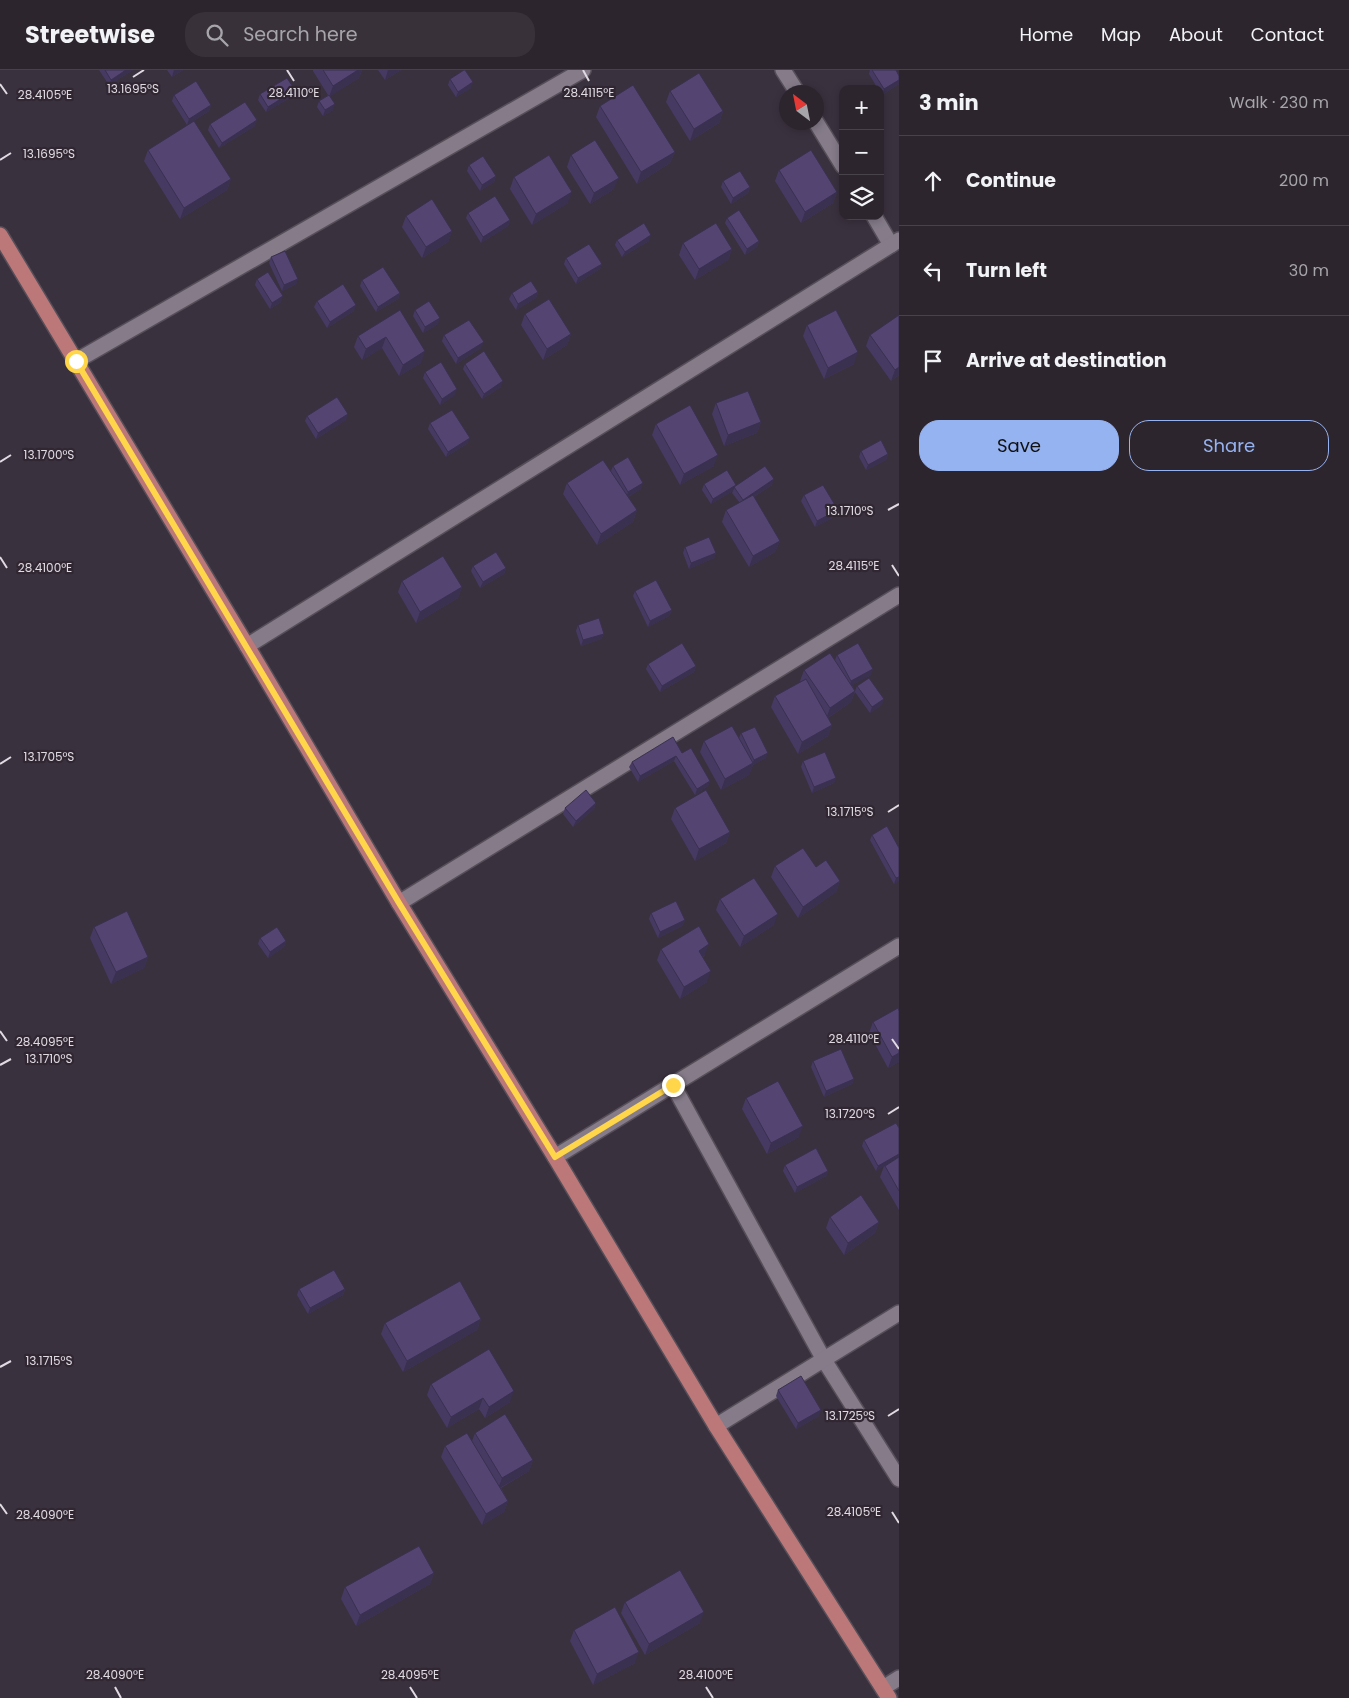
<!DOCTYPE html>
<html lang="en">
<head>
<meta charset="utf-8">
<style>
	:root { --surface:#2c252e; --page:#38313a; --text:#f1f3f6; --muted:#a6a5aa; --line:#48424a; --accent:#95b2f1 }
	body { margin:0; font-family:Poppins,sans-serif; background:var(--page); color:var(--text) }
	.controls { position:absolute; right:15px; top:15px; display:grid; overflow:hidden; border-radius:10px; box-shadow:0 2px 8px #0003 }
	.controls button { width:45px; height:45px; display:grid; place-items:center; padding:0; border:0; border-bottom:1px solid var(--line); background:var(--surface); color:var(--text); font:25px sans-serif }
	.compass { position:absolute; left:779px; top:15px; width:45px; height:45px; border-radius:50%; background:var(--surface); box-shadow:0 2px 8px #0003; rotate:328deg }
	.stop { position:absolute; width:15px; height:15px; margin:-11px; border:4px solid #ffd54a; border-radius:50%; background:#fff }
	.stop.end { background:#ffd54a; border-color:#fff; box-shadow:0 1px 5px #0008 }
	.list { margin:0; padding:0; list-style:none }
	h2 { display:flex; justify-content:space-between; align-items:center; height:65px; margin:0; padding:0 20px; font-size:21px }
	h2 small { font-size:16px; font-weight:400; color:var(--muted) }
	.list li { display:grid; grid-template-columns:32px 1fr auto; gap:15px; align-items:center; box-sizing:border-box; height:90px; padding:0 20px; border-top:1px solid var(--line) }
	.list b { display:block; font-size:19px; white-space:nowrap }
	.list em { font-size:16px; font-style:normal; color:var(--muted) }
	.actions { display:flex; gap:10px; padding:15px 20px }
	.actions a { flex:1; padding:11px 0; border:1px solid var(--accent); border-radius:20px; text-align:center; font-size:18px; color:var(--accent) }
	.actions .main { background:var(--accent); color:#111 }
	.icon { flex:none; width:28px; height:28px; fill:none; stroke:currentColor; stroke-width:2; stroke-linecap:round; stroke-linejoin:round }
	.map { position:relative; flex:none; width:899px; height:1628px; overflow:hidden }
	header { display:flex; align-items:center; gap:30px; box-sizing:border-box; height:70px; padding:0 25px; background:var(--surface); border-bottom:1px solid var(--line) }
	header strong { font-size:24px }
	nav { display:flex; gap:28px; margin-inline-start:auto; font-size:18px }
	.search { width:350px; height:45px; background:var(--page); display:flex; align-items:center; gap:12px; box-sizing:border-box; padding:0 18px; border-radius:20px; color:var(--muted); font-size:19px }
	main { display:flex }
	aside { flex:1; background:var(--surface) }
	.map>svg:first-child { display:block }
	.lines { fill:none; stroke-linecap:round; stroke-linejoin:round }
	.minor-casing { stroke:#564f59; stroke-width:18 }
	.major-casing { stroke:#564f59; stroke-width:18 }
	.minor { stroke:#857b89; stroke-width:15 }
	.major { stroke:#bc7879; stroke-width:15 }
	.wall { fill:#473a62 }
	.shaded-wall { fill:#3a3050 }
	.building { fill:#534472; stroke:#3a3050 }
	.route { stroke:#ffd54a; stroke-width:6 }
	.ticks { fill:none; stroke:#e0dae2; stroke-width:2 }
	.ticks-label { font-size:12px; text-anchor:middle; fill:#e0dae2; stroke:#302733; stroke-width:4.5; stroke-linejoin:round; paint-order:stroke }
</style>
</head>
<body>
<header>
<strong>Streetwise</strong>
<div class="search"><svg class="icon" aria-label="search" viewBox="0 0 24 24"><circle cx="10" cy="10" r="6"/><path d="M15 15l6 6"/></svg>Search here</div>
<nav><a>Home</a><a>Map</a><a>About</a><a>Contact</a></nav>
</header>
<main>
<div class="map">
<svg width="899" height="1628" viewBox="0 0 899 1628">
	<rect width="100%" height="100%" fill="#3a313e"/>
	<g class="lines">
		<g class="minor-casing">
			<g id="minor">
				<path d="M783,0L797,22"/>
				<path d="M816,52L843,96"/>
				<path d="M874,146L891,175"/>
				<path d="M76,291L583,0"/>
				<path d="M247,576L899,170"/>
				<path d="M399,833L899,525"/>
				<path d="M673,1015L824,1290L899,1409"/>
				<path d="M555,1087L899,876"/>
				<path d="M716,1356L899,1243"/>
				<path d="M883,1618L899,1608"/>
			</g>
		</g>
		<g class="major-casing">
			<path id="major" d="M0,165L247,576L399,833L555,1087L716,1356L889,1628"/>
		</g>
		<use href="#minor" class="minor"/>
		<use href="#major" class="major"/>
	</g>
	<g class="wall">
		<path d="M99,0H133L109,15Z"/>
		<path d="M167,0H183L172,7Z"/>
		<path d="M313,0H362L359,8L330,26L333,40L323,46L317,37L319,31L328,25L313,1Z"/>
		<path d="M378,0H401L385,10Z"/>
		<path d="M870,0H872L899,14L882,25L880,22V19H878L869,4Z"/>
		<path d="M450,9L471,18L456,27L448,15Z"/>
		<path d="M670,21L723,41L719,53L690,71L666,32Z"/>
		<path d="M260,24L293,26L266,42L258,30Z"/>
		<path d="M174,25L211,35L209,41L187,55L172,31Z"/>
		<path d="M600,36L675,82L670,93L637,114L596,47Z"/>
		<path d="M210,54L255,56L219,78L208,60Z"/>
		<path d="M148,80L231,109L227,120L180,149L144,91Z"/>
		<path d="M571,85L614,119L590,134L567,97Z"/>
		<path d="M469,95L496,106L494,112L480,121L467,101Z"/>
		<path d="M779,100L837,122L833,133L801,153L775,111Z"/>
		<path d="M514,107L568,133L532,155L510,119Z"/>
		<path d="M723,111L750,117L748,123L731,134L721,117Z"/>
		<path d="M468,143L510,150L508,156L481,173L466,148Z"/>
		<path d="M406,146L452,161L448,172L422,188L402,157Z"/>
		<path d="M727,148L759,171L757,177L745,185L725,153Z"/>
		<path d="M617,170L649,171L622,187L615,175Z"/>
		<path d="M683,173L732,179L728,190L695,210L679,185Z"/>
		<path d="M271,187L298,209L296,214L282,221L269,193Z"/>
		<path d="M566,188L602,194L600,199L576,214L564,194Z"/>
		<path d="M257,209L281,232L270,239L255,215Z"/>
		<path d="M362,210L400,223L398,229L376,242L360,216Z"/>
		<path d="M538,222L536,228L516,240L509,229L512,223Z"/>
		<path d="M317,231L354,241L327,258L314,237Z"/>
		<path d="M400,240L421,293L399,306L382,278L362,290L354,277L358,266Z"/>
		<path d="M415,240L438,254L423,263L413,246Z"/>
		<path d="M525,244L571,264L567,275L543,290L521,255Z"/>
		<path d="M807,255L854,294L824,309L803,266Z"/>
		<path d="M444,265L481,278L456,294L442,271Z"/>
		<path d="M870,265L899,305L891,311L866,276Z"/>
		<path d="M465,294L501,317L482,329L463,299Z"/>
		<path d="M425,302L455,325L440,335L423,308Z"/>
		<path d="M716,333L761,352L757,363L724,376L712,344Z"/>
		<path d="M307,346L346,350L316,369L305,351Z"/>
		<path d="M430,353L468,373L446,387L428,359Z"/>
		<path d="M656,354L714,396L680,415L652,365Z"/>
		<path d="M861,381L888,384L886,390L866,400L859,387Z"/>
		<path d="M613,396L641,419L628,427L637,440L633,452L597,475L563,424L567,413L611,401Z"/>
		<path d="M704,414L736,415L735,417L772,415L754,427L780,471L775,482L749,497L722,452L726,440L740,433L732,423L733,421L711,434L702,420Z"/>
		<path d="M804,425L836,446L815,457L801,431Z"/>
		<path d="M685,477L716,483L714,488L689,499L683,483Z"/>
		<path d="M473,496L506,498L504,504L480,518L471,501Z"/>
		<path d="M402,511L462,517L458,528L416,553L398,522Z"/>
		<path d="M635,521L672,540L669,546L648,557L633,526Z"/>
		<path d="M578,555L604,564L601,569L581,576L576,561Z"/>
		<path d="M837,585L871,605L852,615L855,621L857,616L882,635L870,643L855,622L851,632L828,648L832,655L828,666L798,684L771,637L775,626L801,612L800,611L804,600L835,590Z"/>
		<path d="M648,594L696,596L694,602L660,622L646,599Z"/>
		<path d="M741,663L766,688L753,695L749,705L721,720L700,682L704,671L739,668Z"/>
		<path d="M682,683L710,711L708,716L695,725L674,691L638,712L629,697L632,692Z"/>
		<path d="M803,691L836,708L834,713L812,723L801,697Z"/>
		<path d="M596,733L594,739L573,757L563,744L565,738Z"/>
		<path d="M675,738L730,762L726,773L695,791L671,749Z"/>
		<path d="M872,765L899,811L894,814L870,770Z"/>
		<path d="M775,796L816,797L840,811L836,822L798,848L771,807Z"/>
		<path d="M720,829L774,855L740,877L716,840Z"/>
		<path d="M651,843L685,850L682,856L658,868L649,849Z"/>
		<path d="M94,857L148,887L144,898L111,914L90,868Z"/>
		<path d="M260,868L286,871L284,877L268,888L258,874Z"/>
		<path d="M661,879L705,885L703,887L707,912L680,929L657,890Z"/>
		<path d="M899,941V992L888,998L869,963L873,952Z"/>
		<path d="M813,991L854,1009L852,1014L824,1027L811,997Z"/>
		<path d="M746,1028L799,1067L767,1084L742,1039Z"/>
		<path d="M899,1058V1140L880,1107L884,1096L876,1101L862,1076L864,1070Z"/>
		<path d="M785,1095L828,1101L826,1106L795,1123L783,1101Z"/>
		<path d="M830,1147L879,1152L875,1163L844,1185L826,1158Z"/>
		<path d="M299,1219H345L343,1225L308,1244L297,1225Z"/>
		<path d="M481,1249L477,1260L403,1302L381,1264L385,1253Z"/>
		<path d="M431,1314L510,1332L485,1348L479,1339L447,1358L427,1325Z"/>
		<path d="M778,1320L819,1346L796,1359L776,1326Z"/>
		<path d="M475,1363L533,1390L529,1401L501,1418L508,1431L504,1442L482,1455L441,1387L445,1376L472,1371Z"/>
		<path d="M434,1503L430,1514L356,1556L341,1529L345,1517Z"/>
		<path d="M625,1532L700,1553L645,1585L621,1543Z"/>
		<path d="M574,1560L635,1593L593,1615L570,1571Z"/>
	</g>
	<g class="shaded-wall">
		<path d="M126,0H133L109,15L111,10Z"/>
		<path d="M174,0H183L172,7Z"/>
		<path d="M358,0H362L359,8L329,27L333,16Z"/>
		<path d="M388,0H401L385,10Z"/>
		<path d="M899,10V14L882,25L884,19Z"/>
		<path d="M473,12L471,18L456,27L458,22Z"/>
		<path d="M295,20L293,26L266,42L268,37Z"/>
		<path d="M335,34L333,40L323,46L325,40Z"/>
		<path d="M211,35L209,41L187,55L189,49Z"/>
		<path d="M723,41L719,53L690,71L694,59Z"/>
		<path d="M257,50L255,56L219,78L222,73Z"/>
		<path d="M675,82L670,93L637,114L641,102Z"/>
		<path d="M496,106L494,112L480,121L482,115Z"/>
		<path d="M619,108L614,119L590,134L594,123Z"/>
		<path d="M231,109L227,120L180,149L184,138Z"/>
		<path d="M750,117L748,123L731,134L733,128Z"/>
		<path d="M572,122L568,133L532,155L536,144Z"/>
		<path d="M837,122L833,133L801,153L805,142Z"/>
		<path d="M510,150L508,156L481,173L483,167Z"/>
		<path d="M452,161L448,172L422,188L426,177Z"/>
		<path d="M651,165L649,171L622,187L625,182Z"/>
		<path d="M759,171L757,177L745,185L747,179Z"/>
		<path d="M732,179L728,190L695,210L699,199Z"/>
		<path d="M602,194L600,199L576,214L578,208Z"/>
		<path d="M298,209L296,214L282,221L284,215Z"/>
		<path d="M538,222L536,228L516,240L518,234Z"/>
		<path d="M400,223L398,229L376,242L378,237Z"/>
		<path d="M283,226L281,232L270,239L272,233Z"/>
		<path d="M356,235L354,241L327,258L330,252Z"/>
		<path d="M440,248L438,254L423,263L425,257Z"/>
		<path d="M571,264L567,275L543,290L547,279Z"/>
		<path d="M386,267L382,278L362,290L366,279Z"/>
		<path d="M484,272L481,278L456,294L458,288Z"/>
		<path d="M425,281L421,293L399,306L403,295Z"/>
		<path d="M858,282L854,294L824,309L828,298Z"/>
		<path d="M899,297V305L891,311L895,300Z"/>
		<path d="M503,311L501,317L482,329L484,324Z"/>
		<path d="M457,319L455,325L440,335L442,329Z"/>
		<path d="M348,344L346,350L316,369L318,363Z"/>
		<path d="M761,352L757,363L724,376L728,365Z"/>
		<path d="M470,368L468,373L446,387L448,382Z"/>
		<path d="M888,384L886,390L866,400L868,395Z"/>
		<path d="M718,385L714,396L680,415L684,404Z"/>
		<path d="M774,409L772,415L741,435L743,430Z"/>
		<path d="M643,413L641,419L626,428L628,422Z"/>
		<path d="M736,415L733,421L711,434L713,429Z"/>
		<path d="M637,440L633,452L597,475L601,464Z"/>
		<path d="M838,440L836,446L815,457L817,451Z"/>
		<path d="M780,471L775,482L749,497L753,486Z"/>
		<path d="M716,483L714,488L689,499L691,493Z"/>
		<path d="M506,498L504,504L480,518L483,512Z"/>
		<path d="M462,517L458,528L416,553L420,542Z"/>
		<path d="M672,540L669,546L648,557L650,551Z"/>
		<path d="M604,564L601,569L581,576L583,570Z"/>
		<path d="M696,596L694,602L660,622L662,616Z"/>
		<path d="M873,599L871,605L849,617L851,611Z"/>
		<path d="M855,621L851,632L826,649L830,638Z"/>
		<path d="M884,629L882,635L870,643L872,637Z"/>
		<path d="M832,655L828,666L798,684L802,672Z"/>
		<path d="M768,683L766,688L753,695L749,705L721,720L725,709L752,694L754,690Z"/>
		<path d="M676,686L674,691L638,712L640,706Z"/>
		<path d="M836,708L834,713L812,723L814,717Z"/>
		<path d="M710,711L708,716L695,725L697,719Z"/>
		<path d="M596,733L594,739L573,757L576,751Z"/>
		<path d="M730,762L726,773L695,791L699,779Z"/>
		<path d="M899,807V811L894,814L896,808Z"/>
		<path d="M840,811L836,822L798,848L803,837Z"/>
		<path d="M778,844L774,855L740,877L744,866Z"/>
		<path d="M685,850L682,856L658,868L660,862Z"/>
		<path d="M286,871L284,877L268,888L270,882Z"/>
		<path d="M709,874L705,885L695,892L699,881Z"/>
		<path d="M148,887L144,898L111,914L116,902Z"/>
		<path d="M711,901L707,912L680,929L684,917Z"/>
		<path d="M899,983V992L888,998L892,987Z"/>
		<path d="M854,1009L852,1014L824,1027L826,1021Z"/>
		<path d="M803,1056L799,1067L767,1084L771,1073Z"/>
		<path d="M899,1084V1088L876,1101L878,1096Z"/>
		<path d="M828,1101L826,1106L795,1123L797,1117Z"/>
		<path d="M879,1152L875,1163L844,1185L848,1173Z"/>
		<path d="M345,1219L343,1225L308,1244L310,1238Z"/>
		<path d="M481,1249L477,1260L403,1302L407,1291Z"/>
		<path d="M514,1321L510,1332L485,1348L489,1337Z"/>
		<path d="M483,1328L479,1339L447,1358L451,1347Z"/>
		<path d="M821,1340L819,1346L796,1359L798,1353Z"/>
		<path d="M533,1390L529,1401L498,1419L502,1408Z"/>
		<path d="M508,1431L504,1442L482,1455L486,1444Z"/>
		<path d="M434,1503L430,1514L356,1556L360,1545Z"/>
		<path d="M704,1542L700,1553L645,1585L649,1574Z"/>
		<path d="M639,1582L635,1593L593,1615L597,1604Z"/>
	</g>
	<g class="building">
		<path d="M105,0H126L111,10Z"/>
		<path d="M323,0H358L333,16Z"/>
		<path d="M464,0H465L473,12L458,22L450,9Z"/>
		<path d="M872,0H896L899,6V10L884,19Z"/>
		<path d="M699,3L723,41L694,59L670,21Z"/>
		<path d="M287,8L295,20L268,37L260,24Z"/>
		<path d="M196,11L211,35L189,49L174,25Z"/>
		<path d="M633,15L675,82L641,102L600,36Z"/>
		<path d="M329,25L335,34L325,40L319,31Z"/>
		<path d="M245,32L257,50L222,73L210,54Z"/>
		<path d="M194,51L231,109L184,138L148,80Z"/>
		<path d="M595,70L619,108L594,123L571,85Z"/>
		<path d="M811,80L837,122L805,142L779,100Z"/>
		<path d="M549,85L572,122L536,144L514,107Z"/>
		<path d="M483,86L496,106L482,115L469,95Z"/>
		<path d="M740,101L750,117L733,128L723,111Z"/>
		<path d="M495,126L510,150L483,167L468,143Z"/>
		<path d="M432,129L452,161L426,177L406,146Z"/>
		<path d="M739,140L759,171L747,179L727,148Z"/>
		<path d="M644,153L651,165L625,182L617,170Z"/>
		<path d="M716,153L732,179L699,199L683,173Z"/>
		<path d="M589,174L602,194L578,208L566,188Z"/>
		<path d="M285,181L298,209L284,215L271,187Z"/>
		<path d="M383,197L400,223L378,237L362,210Z"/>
		<path d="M268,202L283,226L272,233L257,209Z"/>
		<path d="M531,211L538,222L518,234L512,223Z"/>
		<path d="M343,214L356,235L330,252L317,231Z"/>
		<path d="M549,229L571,264L547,279L525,244Z"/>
		<path d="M429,231L440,248L425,257L415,240Z"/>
		<path d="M400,240L425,281L403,295L386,267L366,279L358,266Z"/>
		<path d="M836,240L858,282L828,298L807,255Z"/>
		<path d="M899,245V297L895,300L870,265Z"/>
		<path d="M469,250L484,272L458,288L444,265Z"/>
		<path d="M484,281L503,311L484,324L465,294Z"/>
		<path d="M441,292L457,319L442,329L425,302Z"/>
		<path d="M748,321L761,352L728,365L716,333Z"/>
		<path d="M337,327L348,344L318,363L307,346Z"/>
		<path d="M690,335L718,385L684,404L656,354Z"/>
		<path d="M452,340L470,368L448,382L430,353Z"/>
		<path d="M881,370L888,384L868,395L861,381Z"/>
		<path d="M628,387L643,413L628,422L613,396Z"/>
		<path d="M603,390L637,440L601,464L567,413Z"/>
		<path d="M765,396L774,409L743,430L734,417Z"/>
		<path d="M727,400L736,415L713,429L704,414Z"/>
		<path d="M823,415L838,440L817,451L804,425Z"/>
		<path d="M753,425L780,471L753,486L726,440Z"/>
		<path d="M709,467L716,483L691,493L685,477Z"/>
		<path d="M496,482L506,498L483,512L473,496Z"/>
		<path d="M443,486L462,517L420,542L402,511Z"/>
		<path d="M656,510L672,540L650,551L635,521Z"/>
		<path d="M599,548L604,564L583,570L578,555Z"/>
		<path d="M682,573L696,596L662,616L648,594Z"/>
		<path d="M858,573L873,599L851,611L837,585Z"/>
		<path d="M830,583L855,621L830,638L804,600Z"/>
		<path d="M869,608L884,629L872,637L857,616Z"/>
		<path d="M806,609L832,655L802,672L775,626Z"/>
		<path d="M732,656L753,693L725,709L704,671Z"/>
		<path d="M755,657L768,683L754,690L741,663Z"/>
		<path d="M673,667L682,683L691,678L710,711L697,719L676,686L640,706L632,692Z"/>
		<path d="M825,682L836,708L814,717L803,691Z"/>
		<path d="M586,720L596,733L576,751L565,738Z"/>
		<path d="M706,720L730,762L699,779L675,738Z"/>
		<path d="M887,756L899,778V807L896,808L872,765Z"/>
		<path d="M803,778L816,797L826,790L840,811L803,837L775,796Z"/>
		<path d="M754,808L778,844L744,866L720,829Z"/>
		<path d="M676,831L685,850L660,862L651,843Z"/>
		<path d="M127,841L148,887L116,902L94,857Z"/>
		<path d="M699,856L709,874L699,881L711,901L684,917L661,879Z"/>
		<path d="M277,857L286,871L270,882L260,868Z"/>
		<path d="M898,938L899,941V983L892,987L873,952Z"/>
		<path d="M841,979L854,1009L826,1021L813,991Z"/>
		<path d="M778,1011L803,1056L771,1073L746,1028Z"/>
		<path d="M896,1053L899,1058V1084L878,1096L864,1070Z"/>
		<path d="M816,1078L828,1101L797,1117L785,1095Z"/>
		<path d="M899,1087V1121L885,1096Z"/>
		<path d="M861,1125L879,1152L848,1173L830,1147Z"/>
		<path d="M334,1200L345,1219L310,1238L299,1219Z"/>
		<path d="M460,1211L481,1249L407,1291L385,1253Z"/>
		<path d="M489,1279L514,1321L489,1337L483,1328L451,1347L431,1314Z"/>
		<path d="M801,1306L821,1340L798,1353L778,1320Z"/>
		<path d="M505,1344L533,1390L502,1408L475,1363Z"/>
		<path d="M467,1363L508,1431L486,1444L445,1376Z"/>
		<path d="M419,1476L434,1503L360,1545L345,1517Z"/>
		<path d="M680,1500L704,1542L649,1574L625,1532Z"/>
		<path d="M615,1537L639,1582L597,1604L574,1560Z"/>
	</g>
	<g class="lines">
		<path class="route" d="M76,291L399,833L555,1087L673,1015"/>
	</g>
	<path class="ticks" d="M287,0L294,11M583,0L589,11M133,7L144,0M0,14L7,24M0,90L11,83M0,392L11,385M888,440L899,434M0,487L7,498M892,495L899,506M0,694L11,687M888,742L899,735M0,961L7,971M892,969L899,979M0,995L11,989M888,1044L899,1037M0,1297L11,1291M888,1346L899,1339M0,1434L7,1444M892,1442L899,1453M115,1617L121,1628M410,1617L417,1628M706,1617L713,1628"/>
	<g class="ticks-label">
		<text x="133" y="23">13.1695°S</text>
		<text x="294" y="27">28.4110°E</text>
		<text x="589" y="27">28.4115°E</text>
		<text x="45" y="29">28.4105°E</text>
		<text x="49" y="88">13.1695°S</text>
		<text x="49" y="389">13.1700°S</text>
		<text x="850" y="445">13.1710°S</text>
		<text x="854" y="500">28.4115°E</text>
		<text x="45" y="502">28.4100°E</text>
		<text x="49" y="691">13.1705°S</text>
		<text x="850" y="746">13.1715°S</text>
		<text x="854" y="973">28.4110°E</text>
		<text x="45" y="976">28.4095°E</text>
		<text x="49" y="993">13.1710°S</text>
		<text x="850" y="1048">13.1720°S</text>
		<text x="49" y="1295">13.1715°S</text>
		<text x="850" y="1350">13.1725°S</text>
		<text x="854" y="1446">28.4105°E</text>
		<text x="45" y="1449">28.4090°E</text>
		<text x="115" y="1609">28.4090°E</text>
		<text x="410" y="1609">28.4095°E</text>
		<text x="706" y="1609">28.4100°E</text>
	</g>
</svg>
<div class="controls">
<button>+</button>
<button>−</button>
<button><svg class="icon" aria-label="layers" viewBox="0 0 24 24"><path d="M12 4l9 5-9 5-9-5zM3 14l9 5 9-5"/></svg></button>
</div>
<svg class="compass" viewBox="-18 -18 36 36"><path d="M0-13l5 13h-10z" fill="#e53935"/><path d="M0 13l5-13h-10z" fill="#a6a5aa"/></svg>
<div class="stop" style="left:76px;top:291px"></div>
<div class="stop end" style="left:673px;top:1015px"></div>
</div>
<aside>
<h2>3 min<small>Walk · 230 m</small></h2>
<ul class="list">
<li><svg class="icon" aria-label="ahead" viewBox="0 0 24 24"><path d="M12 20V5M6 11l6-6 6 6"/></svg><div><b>Continue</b></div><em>200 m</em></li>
<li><svg class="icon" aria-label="left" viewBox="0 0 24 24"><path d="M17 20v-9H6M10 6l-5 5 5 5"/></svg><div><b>Turn left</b></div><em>30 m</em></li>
<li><svg class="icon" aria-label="arrive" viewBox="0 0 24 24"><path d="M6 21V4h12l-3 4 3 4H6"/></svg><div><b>Arrive at destination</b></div></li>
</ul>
<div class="actions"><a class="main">Save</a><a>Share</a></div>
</aside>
</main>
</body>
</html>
